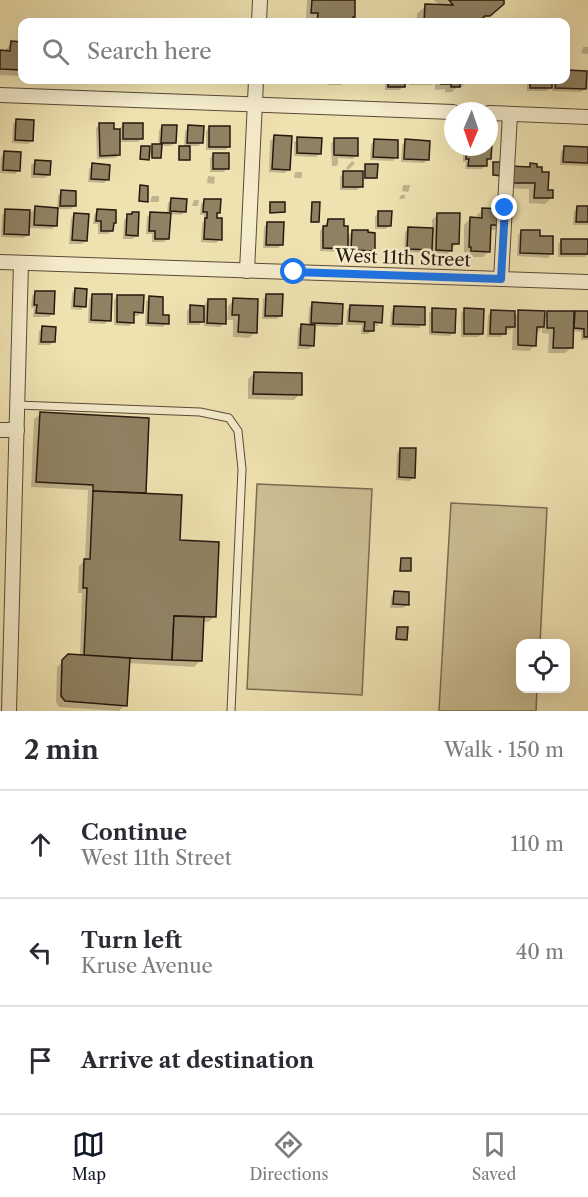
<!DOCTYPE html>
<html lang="en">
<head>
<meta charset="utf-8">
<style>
	:root { --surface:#fff; --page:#f7f7f7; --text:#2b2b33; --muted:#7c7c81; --line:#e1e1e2; --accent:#111827 }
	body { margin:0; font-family:"Libre Caslon Text",serif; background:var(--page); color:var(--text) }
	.controls { position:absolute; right:18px; bottom:18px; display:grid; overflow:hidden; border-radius:12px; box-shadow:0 6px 24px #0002 }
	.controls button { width:54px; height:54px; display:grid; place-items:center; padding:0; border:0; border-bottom:2px solid var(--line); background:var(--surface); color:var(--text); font:30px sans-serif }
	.compass { position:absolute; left:444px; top:102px; width:54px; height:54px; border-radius:50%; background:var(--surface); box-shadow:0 6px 24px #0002; rotate:182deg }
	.stop { position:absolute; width:18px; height:18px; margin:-14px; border:4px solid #1a73e8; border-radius:50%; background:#fff }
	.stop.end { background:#1a73e8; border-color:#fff; box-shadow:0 2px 6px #0008 }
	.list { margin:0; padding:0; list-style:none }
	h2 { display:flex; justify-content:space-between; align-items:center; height:78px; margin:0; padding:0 24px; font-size:26px }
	h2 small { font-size:20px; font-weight:400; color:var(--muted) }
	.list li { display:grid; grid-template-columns:39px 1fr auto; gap:18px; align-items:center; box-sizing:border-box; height:108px; padding:0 24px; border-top:2px solid var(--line) }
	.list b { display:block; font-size:22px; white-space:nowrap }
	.list p { margin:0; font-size:20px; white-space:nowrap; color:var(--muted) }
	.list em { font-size:20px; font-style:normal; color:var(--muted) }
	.icon { flex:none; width:33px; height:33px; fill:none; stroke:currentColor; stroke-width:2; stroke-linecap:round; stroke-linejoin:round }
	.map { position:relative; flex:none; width:588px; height:711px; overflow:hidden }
	.search { position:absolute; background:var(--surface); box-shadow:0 6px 24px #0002; left:18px; right:18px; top:18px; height:66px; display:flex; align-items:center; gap:15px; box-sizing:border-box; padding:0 21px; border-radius:12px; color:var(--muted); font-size:22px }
	.sheet { height:402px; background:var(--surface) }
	nav { display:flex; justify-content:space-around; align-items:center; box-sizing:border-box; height:84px; border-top:2px solid var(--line); background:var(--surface); font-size:16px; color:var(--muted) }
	nav a { display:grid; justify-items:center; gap:3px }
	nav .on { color:var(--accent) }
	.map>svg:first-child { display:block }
	.green { fill:#cdc095; stroke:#7a6c52; stroke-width:1.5 }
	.shadow { fill:#0003 }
	.building { fill:#8f8263; stroke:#27190e; stroke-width:1.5 }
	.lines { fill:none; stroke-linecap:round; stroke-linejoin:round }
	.service-casing { stroke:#594b37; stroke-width:9 }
	.minor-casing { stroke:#594b37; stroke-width:16 }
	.service { stroke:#f5eccc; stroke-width:7 }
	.minor { stroke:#f5eccc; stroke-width:14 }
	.route { stroke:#1a73e8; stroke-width:8 }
	.labels { text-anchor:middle; stroke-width:5; stroke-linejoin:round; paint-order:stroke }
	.street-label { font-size:18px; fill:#27190e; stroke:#f5eccc }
</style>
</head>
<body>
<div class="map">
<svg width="588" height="711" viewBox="0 0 588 711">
	<rect width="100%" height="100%" fill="#efe2b1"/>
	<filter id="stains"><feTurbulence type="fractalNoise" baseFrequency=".00333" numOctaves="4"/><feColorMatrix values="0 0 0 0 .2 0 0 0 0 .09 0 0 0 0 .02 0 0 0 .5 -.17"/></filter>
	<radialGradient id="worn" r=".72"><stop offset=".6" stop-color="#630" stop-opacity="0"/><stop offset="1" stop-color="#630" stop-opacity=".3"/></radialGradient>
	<g class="green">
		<path d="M257,484L372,489L362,695L247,689Z"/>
		<path d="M451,503L547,508L540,643L520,644V688L537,689L536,711H439Z"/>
	</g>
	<g class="shadow">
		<path d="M307,0H354L351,22H313V18H306Z"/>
		<path d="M434,0H502L494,11L481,22H417V14L425,6H440Z"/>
		<path d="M11,43H22V76L0,75V52H5L6,49Z"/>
		<path d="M583,47H588V54L581,53Z"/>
		<path d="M566,72H588V89H585L581,92L552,91L553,85L547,91H527V80H566Z"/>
		<path d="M329,80H345L344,82L341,85H328Z"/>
		<path d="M351,80H378L375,84L351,83Z"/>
		<path d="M385,80H403V86L400,90H385Z"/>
		<path d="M409,80H467V81L461,87H457L452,92H445V89L435,90V82L432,85H409Z"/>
		<path d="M16,121L32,140L28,144L12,143L13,124Z"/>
		<path d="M100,124L113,130H120V128L124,124L142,138L138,142H119V155L115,158L97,159L96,128Z"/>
		<path d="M162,126L175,143L171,146H160V157L158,159L151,158V156L147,160H140V149L141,148H151L152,146H158L159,130Z"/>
		<path d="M189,127L202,143L198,146H189L188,160L187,161L178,160V149L180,147L184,148L185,131Z"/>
		<path d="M210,127L229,147L225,150H206V131Z"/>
		<path d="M274,137L288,170L285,173L269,172L270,141Z"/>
		<path d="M298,139L320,153L316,157L294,156V142Z"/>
		<path d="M335,140L356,155L353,159L338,158V164L336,166H332L331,143Z"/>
		<path d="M374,141L396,157L393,161L370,160L371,144Z"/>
		<path d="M406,141L428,159L424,163L401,162L402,145Z"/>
		<path d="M489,145L490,159L485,163V166L482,169H465L466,162H463V148L489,147Z"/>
		<path d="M564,148H588V166L560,165L561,152Z"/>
		<path d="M4,153L19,170L15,174L0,173L1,157Z"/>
		<path d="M214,154L227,168L224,172H210V158Z"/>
		<path d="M352,161L355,163L348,170L346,168Z"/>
		<path d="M35,162L49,175L45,178H31V165Z"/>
		<path d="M93,165L108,179L104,183L88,182L89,169Z"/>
		<path d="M530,165L551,198L545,204L529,203V189L505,188Z"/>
		<path d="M366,166L376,178L374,179H364V167Z"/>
		<path d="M295,172H302V177L300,178H294Z"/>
		<path d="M344,173L361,186L357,190H340V177Z"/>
		<path d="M208,176L215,177L214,184L207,183Z"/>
		<path d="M403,185H410L409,190L408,192L402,191Z"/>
		<path d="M62,192L74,206L71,209H57L58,195Z"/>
		<path d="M401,195H405V198L403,199H399Z"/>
		<path d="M152,196H159V201L158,202H150Z"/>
		<path d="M171,199L185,212L181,215L169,214L168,239L164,242H152V234H146L147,217L151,213L167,214L168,203Z"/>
		<path d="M194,200H199L198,206H192Z"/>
		<path d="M205,200L219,212L215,216L220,239L216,243L201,242L202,223L204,221V215H200L201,204Z"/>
		<path d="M270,203L284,212L283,213H269V205Z"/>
		<path d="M312,204L318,222L316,223H311V205Z"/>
		<path d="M577,207L588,208V225H573L574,211Z"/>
		<path d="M35,208L56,225L52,229L28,228V234L24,238L1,237L2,215L6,211L29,215Z"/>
		<path d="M483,210L500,224L495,230H489V251L483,257H466V252H464V225L470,219H477V215Z"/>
		<path d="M97,211L112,225V230L108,234H98V224H93L94,215Z"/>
		<path d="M379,212L390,225L386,229H375V216Z"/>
		<path d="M74,214L86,241L82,244H69L71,218Z"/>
		<path d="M438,214L457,243L445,256L431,255V250L427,253L404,252L405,232L409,228L432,229V220Z"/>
		<path d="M128,216L137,235L133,239H123L124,220Z"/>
		<path d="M328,221L346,238L353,231L373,250L369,254L348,253L349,245L342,252L320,251V231Z"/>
		<path d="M267,223L282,245L278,248H263L264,227Z"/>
		<path d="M521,231L538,237L551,254L548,258L517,256L518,235Z"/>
		<path d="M588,240V254L585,257H558V244L562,241Z"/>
		<path d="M75,290L85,306L81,310L71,309L72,293Z"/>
		<path d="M35,292L53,313L49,317H33L34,308H31L32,296Z"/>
		<path d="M93,295L109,320L105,324L88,323L89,299Z"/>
		<path d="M267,295L280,316L277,319H262L263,299Z"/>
		<path d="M118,296L142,312L138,316H133V322L129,326L114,325V300Z"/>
		<path d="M150,298L167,323L163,327L145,326L146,301Z"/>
		<path d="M208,300L224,323L220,327L204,326V320L199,325H187V311L191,307H204L205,304Z"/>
		<path d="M234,300L255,332L249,338L233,337V320H227L228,306Z"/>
		<path d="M313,304L340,324L337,327L313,326V345L309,349H297L298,329L301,326H308L309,308Z"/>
		<path d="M350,306L380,322L377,326L372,325V331L368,334H361L362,325H346L347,310Z"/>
		<path d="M394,308L423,324L419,328L390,327L391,312Z"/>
		<path d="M433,310L454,332L450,336L429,335V313Z"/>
		<path d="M465,310L482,334L478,337H461V313Z"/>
		<path d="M491,312L514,317L519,312L543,317L548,312L572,315L575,312L588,313V340H581V332L572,331L571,348L565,353H548L549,334L542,333V328L537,333H535V345L529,351L512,350L513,327L510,330H505V333L501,337H487L488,315Z"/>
		<path d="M42,328L53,342L50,345H38L39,331Z"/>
		<path d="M254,373L300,394L294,400L248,399V379Z"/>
		<path d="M40,414L147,419L144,495L178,542L214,617L208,622H202L200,661L194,667L128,663L125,705L119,711L59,707L56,702L57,667L69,655L80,657L82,593H78L79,566L85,560L88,490L31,487L34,419Z"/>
		<path d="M401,449L414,477L410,481L396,480L397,453Z"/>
		<path d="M394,593L407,605L403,608H390L391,597Z"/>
		<path d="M397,628L406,639L404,641L395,640L396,630Z"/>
	</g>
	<g class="building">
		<path d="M312,0H355V17H353L352,22H317L318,13H311Z"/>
		<path d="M449,0H504V4L490,16H485L478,22H424L425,4L453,5Z"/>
		<path d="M11,41L22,42V70L0,69V50L10,51Z"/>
		<path d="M566,70L587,71L586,89L555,88L556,80H566Z"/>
		<rect x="388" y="80" width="17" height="7"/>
		<path d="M441,80H468V82H460V87H451V84H441Z"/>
		<rect x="530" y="80" width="22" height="8"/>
		<path d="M16,119L34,120L33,141L15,140Z"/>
		<path d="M99,123H114V129H120V155L100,156Z"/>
		<rect x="123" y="123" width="20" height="16"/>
		<path d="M162,125H177L176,143H161Z"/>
		<path d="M188,125L204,126L203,143H187Z"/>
		<rect x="209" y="126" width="21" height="21"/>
		<path d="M274,135L292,136L290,170L272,169Z"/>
		<path d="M297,137L322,138L321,154L297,153Z"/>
		<path d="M334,138H358V156L334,155Z"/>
		<path d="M374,139L398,140V158L373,157Z"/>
		<path d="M405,139L430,141L429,160L404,159Z"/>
		<path d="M489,143H492L491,159H487V166H468L469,159H466V147H489Z"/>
		<path d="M152,144H162L161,158H152Z"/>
		<path d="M141,146H150L149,160L140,159Z"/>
		<rect x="179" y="146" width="11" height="14"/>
		<path d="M564,146L588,147V163L563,162Z"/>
		<path d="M4,151L21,152L20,171L3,170Z"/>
		<rect x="213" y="153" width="16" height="16"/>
		<path d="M35,160L51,161L50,175L34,174Z"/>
		<path d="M493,162H502V176L493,175Z"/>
		<path d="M92,163L110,165L109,180L91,179Z"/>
		<path d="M530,163L537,164V167H542V172H549L548,190H553V198H534L535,183H510V166L530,167Z"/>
		<path d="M365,164H378L377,178H365Z"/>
		<rect x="343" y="171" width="20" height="16"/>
		<path d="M140,185L148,186V202L139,201Z"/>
		<path d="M61,190L76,191V206H60Z"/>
		<path d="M171,198L187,199L186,212L170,211Z"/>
		<path d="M204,199H221L220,213H217V218H222V240L204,239L205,218H207V212H203Z"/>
		<path d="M270,202H285V212L270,213Z"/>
		<path d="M312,202H320L319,222H311Z"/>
		<path d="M35,206L58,208L57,226L34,225Z"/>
		<path d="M577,206H588V222H576Z"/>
		<path d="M482,208L502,209V225H491L490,252L471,251V247H469L470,217L482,218Z"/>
		<path d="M5,209L30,210L29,235L4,234Z"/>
		<path d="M97,209L116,210V223H114L113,231H101V221H96Z"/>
		<path d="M378,211H392L391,226H378Z"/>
		<path d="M132,212H139L138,236L126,235L127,214H132Z"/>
		<path d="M150,212L171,213L169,239H155V231H149Z"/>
		<path d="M74,213L89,214L87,241L72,240Z"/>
		<path d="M437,213H460L459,244H452V251L436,250Z"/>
		<path d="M328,219H344V226H348V249L323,248V226H327Z"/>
		<path d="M267,222H284L283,245H266Z"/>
		<path d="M408,227L433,228L432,250L407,249Z"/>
		<path d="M352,230H368V232L375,233V251L351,250Z"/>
		<path d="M521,230H540V236H553V254L520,253Z"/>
		<rect x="561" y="239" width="27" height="15"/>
		<path d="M75,288L87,289L86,307L74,306Z"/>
		<path d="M35,291H55L54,314L36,313L37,305H34Z"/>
		<path d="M92,294H112L111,321L91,320Z"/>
		<path d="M266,294H283L282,316H265Z"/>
		<path d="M117,295H144L143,313L134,312V323L117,322Z"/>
		<path d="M149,296L163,297V315H169V324L148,323Z"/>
		<path d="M233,298L258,299L257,333L238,332L239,315H232Z"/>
		<path d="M208,299H226V324L207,323Z"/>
		<path d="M312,302L343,304L342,324L311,323Z"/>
		<path d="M190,305L204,306V322H190Z"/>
		<path d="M350,305L383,306L382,323L374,322V331H364L365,322L349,321Z"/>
		<path d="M394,306L425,307V325L393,324Z"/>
		<path d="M432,308L456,309L455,333L432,332Z"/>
		<path d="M464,308L484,309L483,334H464Z"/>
		<path d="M491,310L515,311V327H506V334H490Z"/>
		<path d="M518,310L545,311L544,327H537L536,346L518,345Z"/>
		<path d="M547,311H574L573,348H553L554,328H547Z"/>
		<path d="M575,311H588V337H584V329L574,328Z"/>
		<path d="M301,324L315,325L314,346L300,345Z"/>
		<path d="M42,326L56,327L55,342H41Z"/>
		<path d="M254,372L302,373V395L253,394Z"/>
		<path d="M40,412L149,418L146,493L93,491V485L36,482Z"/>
		<path d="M400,448H416L415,478L399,477Z"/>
		<path d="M93,491L182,495L180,540L219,542L216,617L174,616L172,660L84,656L87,588H83L84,559H90Z"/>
		<path d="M401,558H411V571H400Z"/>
		<path d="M394,591L409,592V605L393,604Z"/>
		<path d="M174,616L204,617L202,661L172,660Z"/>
		<path d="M397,627H408L407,640L396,639Z"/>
		<path d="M68,654L130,658L127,706L65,701L61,696L62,660Z"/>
	</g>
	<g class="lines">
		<g class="service-casing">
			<path id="service" d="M17,405L200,412L229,418L238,431L242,469L231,711"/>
		</g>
		<g class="minor-casing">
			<g id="minor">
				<path d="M259,22L260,0"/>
				<path d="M0,95L453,112"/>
				<path d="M489,113L588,117"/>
				<path d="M0,262L588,282"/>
				<path d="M247,271L256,80"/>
				<path d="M501,279L510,114"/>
				<path d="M0,430H17"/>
				<path d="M9,711L21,263"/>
			</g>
		</g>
		<use href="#service" class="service"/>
		<use href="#minor" class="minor"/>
	</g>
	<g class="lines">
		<path class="route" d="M294,272L501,279L505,208"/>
	</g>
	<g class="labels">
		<g class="street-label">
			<text transform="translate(403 258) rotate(2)" y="6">West 11th Street</text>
		</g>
	</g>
	<rect width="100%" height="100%" filter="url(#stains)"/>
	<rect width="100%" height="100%" fill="url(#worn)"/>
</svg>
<div class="controls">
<button><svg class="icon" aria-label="locate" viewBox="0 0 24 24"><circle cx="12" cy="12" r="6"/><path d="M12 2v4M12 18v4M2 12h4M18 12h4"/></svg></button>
</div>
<svg class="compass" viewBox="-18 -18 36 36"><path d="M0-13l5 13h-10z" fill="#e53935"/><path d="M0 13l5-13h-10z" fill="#7c7c81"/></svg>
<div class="stop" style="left:294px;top:272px"></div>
<div class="stop end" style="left:505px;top:208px"></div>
<div class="search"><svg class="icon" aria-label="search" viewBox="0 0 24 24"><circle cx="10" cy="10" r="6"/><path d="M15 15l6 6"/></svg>Search here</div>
</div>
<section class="sheet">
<h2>2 min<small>Walk · 150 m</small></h2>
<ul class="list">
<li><svg class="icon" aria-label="ahead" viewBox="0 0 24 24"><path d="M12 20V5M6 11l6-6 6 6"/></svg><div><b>Continue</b><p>West 11th Street</p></div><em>110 m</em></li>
<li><svg class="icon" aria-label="left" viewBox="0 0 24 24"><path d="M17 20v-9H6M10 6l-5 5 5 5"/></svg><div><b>Turn left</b><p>Kruse Avenue</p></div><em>40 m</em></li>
<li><svg class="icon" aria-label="arrive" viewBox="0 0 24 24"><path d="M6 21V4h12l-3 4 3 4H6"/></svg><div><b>Arrive at destination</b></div></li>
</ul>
</section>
<nav>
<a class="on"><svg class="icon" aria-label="map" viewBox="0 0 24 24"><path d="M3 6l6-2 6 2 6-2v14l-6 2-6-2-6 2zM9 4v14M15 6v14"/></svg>Map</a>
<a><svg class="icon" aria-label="directions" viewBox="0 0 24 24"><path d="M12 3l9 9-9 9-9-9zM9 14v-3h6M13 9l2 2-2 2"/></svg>Directions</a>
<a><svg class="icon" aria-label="saved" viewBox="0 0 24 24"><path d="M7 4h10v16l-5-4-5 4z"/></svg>Saved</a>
</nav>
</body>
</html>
